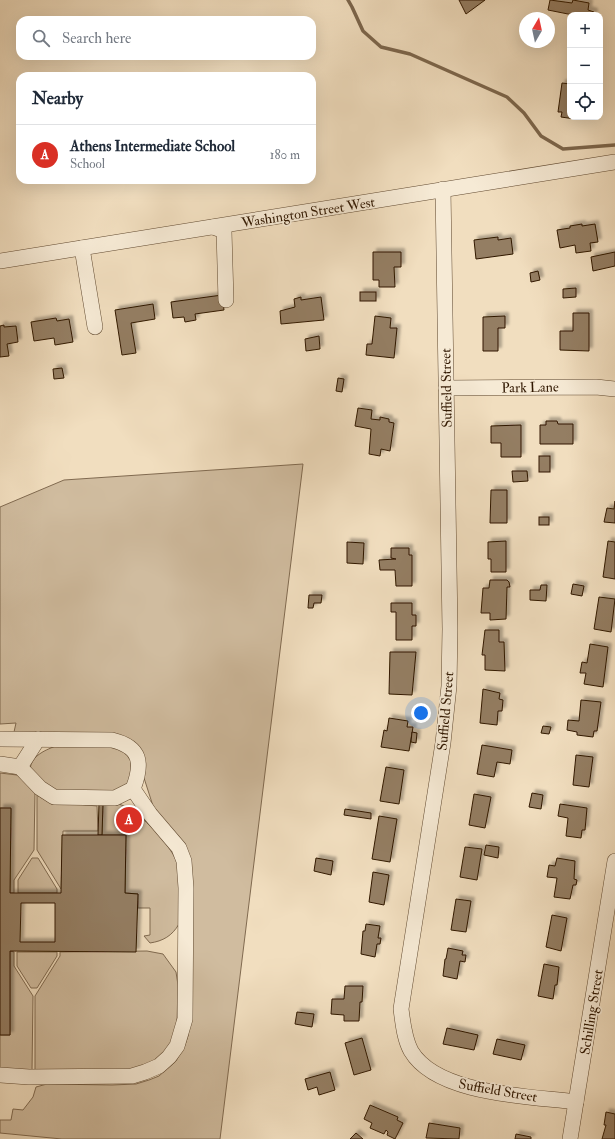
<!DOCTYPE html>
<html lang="en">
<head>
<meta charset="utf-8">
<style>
	:root { --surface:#fff; --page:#f2f2f3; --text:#1f2937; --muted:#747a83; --line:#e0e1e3; --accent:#d93025 }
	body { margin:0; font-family:"IM FELL Double Pica",serif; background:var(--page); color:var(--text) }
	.controls { position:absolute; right:12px; top:12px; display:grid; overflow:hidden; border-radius:8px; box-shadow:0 4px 16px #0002 }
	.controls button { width:36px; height:36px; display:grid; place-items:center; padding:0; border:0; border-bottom:1px solid var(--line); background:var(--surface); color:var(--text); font:20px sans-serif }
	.compass { position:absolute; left:519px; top:12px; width:36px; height:36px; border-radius:50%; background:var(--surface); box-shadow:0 4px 16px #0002; rotate:9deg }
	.you { position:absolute; left:421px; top:713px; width:14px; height:14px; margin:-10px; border:3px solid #fff; border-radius:50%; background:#1a73e8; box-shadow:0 0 0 6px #1a73e833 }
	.badge { display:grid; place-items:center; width:26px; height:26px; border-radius:50%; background:var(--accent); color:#fff; font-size:13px; font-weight:700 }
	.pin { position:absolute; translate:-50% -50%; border:2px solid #fff; box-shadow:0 1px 4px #0006 }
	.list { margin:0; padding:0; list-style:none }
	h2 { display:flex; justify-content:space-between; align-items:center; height:52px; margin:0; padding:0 16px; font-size:17px }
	h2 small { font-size:13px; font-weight:400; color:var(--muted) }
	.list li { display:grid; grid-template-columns:26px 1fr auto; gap:12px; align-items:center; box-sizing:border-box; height:60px; padding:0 16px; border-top:1px solid var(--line) }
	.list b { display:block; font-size:15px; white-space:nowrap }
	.list p { margin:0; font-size:13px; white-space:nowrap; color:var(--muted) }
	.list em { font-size:13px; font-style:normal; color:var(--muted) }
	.icon { flex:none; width:22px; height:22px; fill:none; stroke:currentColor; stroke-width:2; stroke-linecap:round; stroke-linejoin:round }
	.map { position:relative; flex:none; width:615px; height:1139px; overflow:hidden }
	.search { position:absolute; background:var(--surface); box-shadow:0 4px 16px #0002; left:16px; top:16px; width:300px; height:44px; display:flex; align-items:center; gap:10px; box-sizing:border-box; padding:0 14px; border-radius:12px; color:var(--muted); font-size:15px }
	.panel { position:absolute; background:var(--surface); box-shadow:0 4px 16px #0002; left:16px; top:72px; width:300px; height:112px; border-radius:12px }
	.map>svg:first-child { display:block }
	.green { fill:#d0bc9f; stroke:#806a50 }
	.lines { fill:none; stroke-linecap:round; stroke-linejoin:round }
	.stream { stroke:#7c664c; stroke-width:3.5 }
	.building { fill:#947e63; stroke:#301700; fill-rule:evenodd; filter:url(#shadow) }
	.minor-casing { stroke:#604930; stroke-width:16 }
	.minor { stroke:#f6ead5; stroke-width:15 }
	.labels { text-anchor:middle; stroke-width:3.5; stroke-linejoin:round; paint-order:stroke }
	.street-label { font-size:14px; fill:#301700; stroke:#f6ead5 }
</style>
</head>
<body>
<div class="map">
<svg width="615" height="1139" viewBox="0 0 615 1139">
	<defs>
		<filter id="shadow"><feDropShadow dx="3.5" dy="-3.5" stdDeviation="1" flood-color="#0004"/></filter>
	</defs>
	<rect width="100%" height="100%" fill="#f1debf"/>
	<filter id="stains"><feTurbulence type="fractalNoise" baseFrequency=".005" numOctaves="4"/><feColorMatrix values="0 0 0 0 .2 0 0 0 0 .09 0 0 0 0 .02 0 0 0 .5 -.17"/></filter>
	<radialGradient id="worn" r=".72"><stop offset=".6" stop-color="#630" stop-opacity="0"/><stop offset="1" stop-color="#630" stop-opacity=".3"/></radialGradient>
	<g class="green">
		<path d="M303,464L220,1139H62L0,1133V1120H11L13,1109L23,1110L33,1097L36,1087L47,1084L112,1085L136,1084L149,1080L159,1076L176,1061L185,1045L188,1036L190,1021L192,884L154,809L134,747L14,732L16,723L0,724V507L64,480Z"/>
		<path d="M58,745C82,745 114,739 131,758V779L122,791H52L30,770C31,755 46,750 58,745Z"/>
		<path d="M0,773L17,775L35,791L34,850L14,880V893H10L11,809L0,808Z"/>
		<path d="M37,795L47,801L97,806L98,831H63L61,889L37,850Z"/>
		<path d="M115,803C135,806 171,844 177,863C182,879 179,907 179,924C172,936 163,941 150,943L144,936L150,935V908H138V894L125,893L126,835H102L103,804Z"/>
		<path d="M32,858H38L57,889V893H18V880Z"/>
		<path d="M10,951L14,952V966L33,996L32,1071L0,1070V1035H10Z"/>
		<path d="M147,951L163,954L176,972L178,985L177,1022L173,1041L163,1056L142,1069L35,1071V996L60,956V952Z"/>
		<path d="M17,952H57V956L37,988H31L17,966Z"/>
	</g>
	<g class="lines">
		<path class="stream" d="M348,0L352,7L363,31L381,47L410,54L507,97L524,113L541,136L563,149L615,145"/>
	</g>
	<g class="building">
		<path d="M459,0H485L466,14Z"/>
		<path d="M550,0L572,3L573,0L589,3L588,10L594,12V15H573L548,10Z"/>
		<path d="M562,83L570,84V117H575V119L561,117L562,112H558Z"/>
		<path d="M582,224V226L595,224L598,242L590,243L591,251L576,253L575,245L560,248L557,230L570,228V226Z"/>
		<path d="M498,237V240L511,238L513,254L476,259L474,240Z"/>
		<path d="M373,252H401V267H394L395,287H379V280H373Z"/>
		<path d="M615,252V266L593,271L591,257Z"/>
		<path d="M538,271L540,280L531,282L530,273Z"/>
		<path d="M576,288V297L563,298V289Z"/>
		<rect x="360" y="292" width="16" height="9"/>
		<path d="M222,295L224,310L195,314L196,320L185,322L184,317L173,318L171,302Z"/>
		<path d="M301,297V300L321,297L324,320L281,324L280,311L295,307L294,299Z"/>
		<path d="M153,304L155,319L131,323L136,353L122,355L115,310Z"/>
		<path d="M573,313H589V351L560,350V331H573Z"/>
		<path d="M375,316L391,318L390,328H397L394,358L366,355L367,344H372Z"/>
		<path d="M505,316V328H498V351H483V317Z"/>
		<path d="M56,318L57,321L69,319L73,342L55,345L54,338L34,341L31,322Z"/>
		<path d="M4,325V327L16,326L18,342L7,344L9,356L0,357V326Z"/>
		<path d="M319,336L320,349L306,351L305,339Z"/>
		<path d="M62,368L64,378L54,379L53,369Z"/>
		<path d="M338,378L344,379L342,392L336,391Z"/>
		<path d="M358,408L372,410L371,419L380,420V417L389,419V422L394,423L390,451L381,449L380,456L369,454L371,429L355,426Z"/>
		<path d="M546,421H557L558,424H573V444H540V425H546Z"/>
		<path d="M521,425V457H501V443H491V426Z"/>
		<rect x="539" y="456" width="11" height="16"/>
		<path d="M512,471H527L528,481L513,482Z"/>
		<path d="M491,490H507V523H490Z"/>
		<path d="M615,501V523L604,522L607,508L614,509Z"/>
		<rect x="539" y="517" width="10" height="8"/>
		<path d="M506,541V572H491V559H488V542Z"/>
		<path d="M608,541L615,542V579L603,577Z"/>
		<path d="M347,542L364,543L363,564L347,563Z"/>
		<path d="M391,548H409V555H412V586H396L395,570H380L379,560L396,559L391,558Z"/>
		<path d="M490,580H507L509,582L510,587H507L506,619L490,620V613H481L483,588H489Z"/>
		<path d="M573,584L584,586L582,596L571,594Z"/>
		<path d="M541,585H547L546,601L530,600V590H540Z"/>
		<path d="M309,595H322L321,603H314L313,608H308Z"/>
		<path d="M599,597L615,599L611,632L594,629Z"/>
		<path d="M391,603H412V615H416V626H412V640H396V612H391Z"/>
		<path d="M485,630H499V642H504L505,671L485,670V655H482Z"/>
		<path d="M590,644L608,647L603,687L584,684L586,673H580L582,662L587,663Z"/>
		<path d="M390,652H416L412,695L389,694Z"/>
		<path d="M483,689L500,693L499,699L503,700L502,711H498L497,725L480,723Z"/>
		<path d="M581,700L601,702L597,731H594L593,737L577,735V732L567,730L568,720L579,721Z"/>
		<path d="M389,718L408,721L407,727H413L409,751L381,747L384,730L387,731Z"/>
		<path d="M543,726L551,727L549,734L541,733Z"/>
		<path d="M412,732L417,733L416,743L411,742Z"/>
		<path d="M482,745L512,750L510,764L497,762L494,777L477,774Z"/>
		<path d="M576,755L593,757L589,787L573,785Z"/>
		<path d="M386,767L404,770L399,804L380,801Z"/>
		<path d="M532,793L543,795L541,809L529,807Z"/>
		<path d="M474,794L491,797L485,828L469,825Z"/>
		<path d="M99,803H103L102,835H98Z"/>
		<path d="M560,804L587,808L585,830H582L581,838L566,836L568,818L558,816Z"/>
		<path d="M0,808H11L10,893H61L62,835H126L125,893L138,894L136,952L10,951V1035H0ZM21,903H55V942H20Z"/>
		<path d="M345,809L371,813V819L344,815Z"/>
		<path d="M379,816L397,819L390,862L372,859Z"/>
		<path d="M486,845L499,847L498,858L484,855Z"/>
		<path d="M465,847L482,849L477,880L460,877Z"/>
		<path d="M316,858L333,861L331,875L314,871Z"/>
		<path d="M557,858L575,861L574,879L577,880L576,885H573L570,899L554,897L557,878L547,877L549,865L555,866Z"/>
		<path d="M373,872L389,875L384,905L369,902Z"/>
		<path d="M456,899L471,901L466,932L451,930Z"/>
		<path d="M552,915L567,918L561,951L546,947Z"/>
		<path d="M366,924L380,926L378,938H381L380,944H377L375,957L361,954L363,931H365Z"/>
		<path d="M448,948L463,951L462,955H466L465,962L460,961L457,979L443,976L445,959H446Z"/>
		<path d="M544,964L559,967L557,985H555L553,999L538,996Z"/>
		<path d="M345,986H363L362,1002H360L359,1021H344V1015L331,1014L332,999H344Z"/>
		<path d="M297,1012L314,1014L312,1027L295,1024Z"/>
		<path d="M447,1028L478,1035L474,1050L443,1044Z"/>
		<path d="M362,1038L371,1070L354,1075L345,1043Z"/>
		<path d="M497,1039L525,1045L521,1060L493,1054Z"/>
		<path d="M330,1072L335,1090L319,1095L317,1087L308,1090L305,1079Z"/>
		<path d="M370,1105L398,1117L397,1120L403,1123L395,1139L387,1135L388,1132L386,1130L384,1134L370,1128L372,1123L364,1119Z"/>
		<path d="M606,1112L615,1114V1139H602L606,1125H604Z"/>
		<path d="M429,1123L460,1128L459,1139L426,1138Z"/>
		<path d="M356,1133L363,1139H350Z"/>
		<path d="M516,1134L531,1137V1139H515Z"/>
	</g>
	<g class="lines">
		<g class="minor-casing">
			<g id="minor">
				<path d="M443,189L450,629L449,686L443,743L401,1009C403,1023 404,1038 411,1051C437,1095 529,1096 576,1102"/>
				<path d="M213,227L224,231L226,300"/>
				<path d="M82,248L95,327"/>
				<path d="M0,261L615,162"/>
				<path d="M446,388L596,387L615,389"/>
				<path d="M0,739L112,740C141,747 143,763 133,789L115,798L54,797L40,788L20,767L0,764"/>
				<path d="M20,767L38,739"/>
				<path d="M0,1075L29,1077L132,1076L145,1072L159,1066L169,1057L177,1046L185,1019L186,888L184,861L179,848L150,814L133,789"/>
				<path d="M570,1139L615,861"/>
			</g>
		</g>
		<use href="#minor" class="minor"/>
	</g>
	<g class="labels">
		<g class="street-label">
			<text transform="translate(308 212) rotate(-9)" y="5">Washington Street West</text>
			<text transform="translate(530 387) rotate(-1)" y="5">Park Lane</text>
			<text transform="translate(446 388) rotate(-91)" y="5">Suffield Street</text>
			<text transform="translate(445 711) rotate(-85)" y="5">Suffield Street</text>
			<text transform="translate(591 1012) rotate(-81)" y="5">Schilling Street</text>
			<text transform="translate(498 1090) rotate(10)" y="5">Suffield Street</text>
		</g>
	</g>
	<rect width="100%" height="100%" filter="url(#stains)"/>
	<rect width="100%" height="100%" fill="url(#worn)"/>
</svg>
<div class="controls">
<button>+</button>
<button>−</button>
<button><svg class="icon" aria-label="locate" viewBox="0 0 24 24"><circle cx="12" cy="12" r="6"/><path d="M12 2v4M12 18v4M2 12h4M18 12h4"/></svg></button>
</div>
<svg class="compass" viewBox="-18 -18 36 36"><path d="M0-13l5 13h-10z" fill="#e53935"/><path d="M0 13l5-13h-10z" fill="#747a83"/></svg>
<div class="you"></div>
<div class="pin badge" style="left:129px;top:820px">A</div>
<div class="search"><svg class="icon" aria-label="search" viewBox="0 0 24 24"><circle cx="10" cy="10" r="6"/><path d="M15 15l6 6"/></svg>Search here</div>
<section class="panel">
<h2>Nearby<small></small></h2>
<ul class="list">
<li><span class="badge">A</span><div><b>Athens Intermediate School</b><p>School</p></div><em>180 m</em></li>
</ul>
</section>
</div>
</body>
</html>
